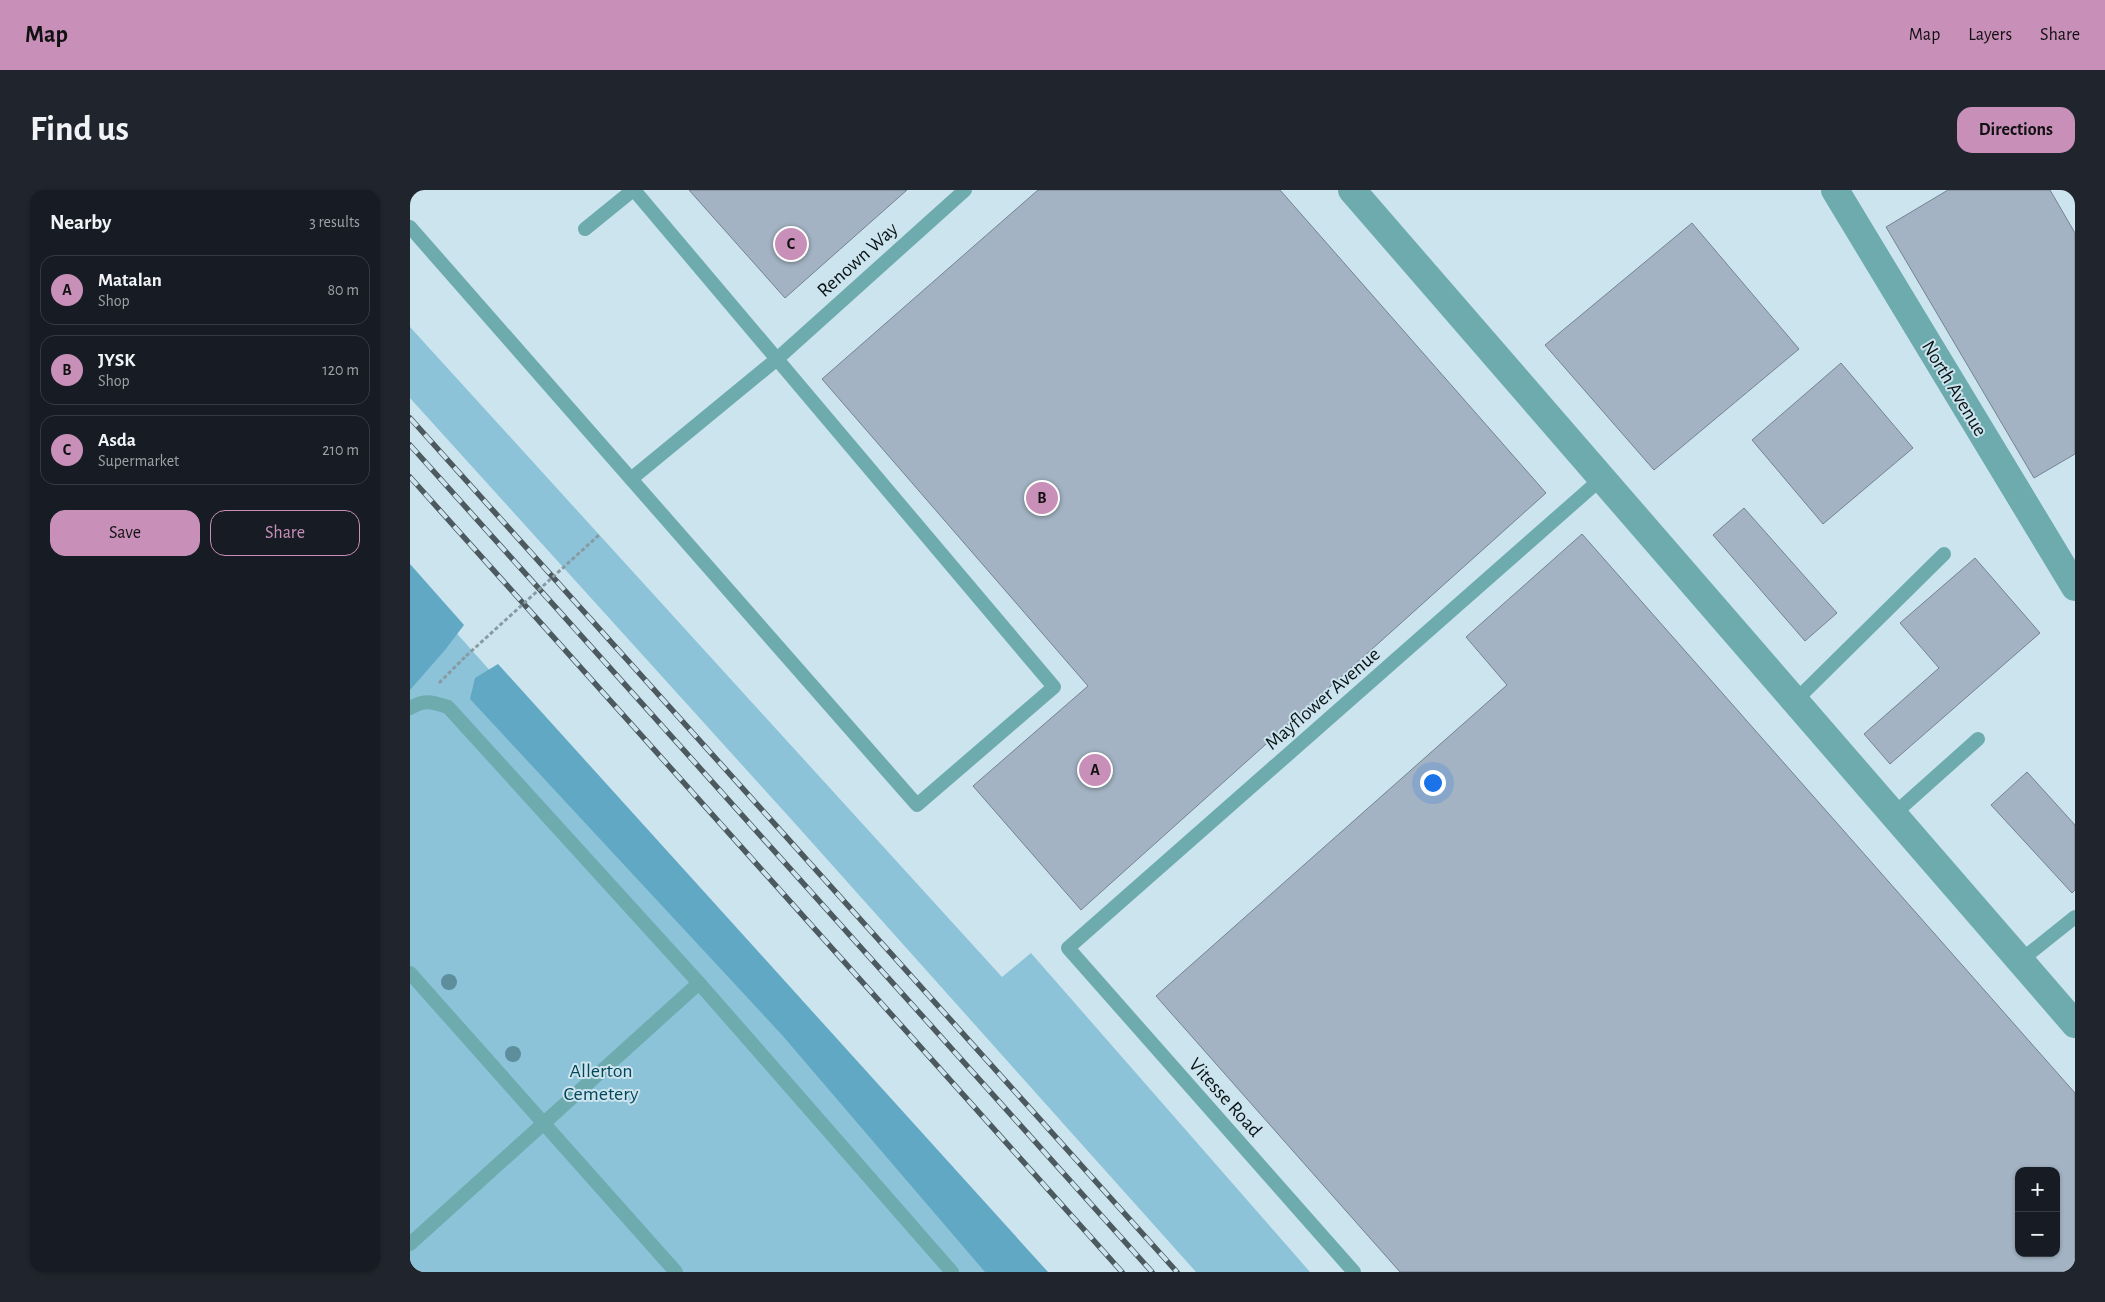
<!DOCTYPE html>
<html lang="en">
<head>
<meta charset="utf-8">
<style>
	:root { --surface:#171b24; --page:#20242c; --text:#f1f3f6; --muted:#9ea1a6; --line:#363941; --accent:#c88fb8 }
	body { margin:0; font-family:"Alegreya Sans",sans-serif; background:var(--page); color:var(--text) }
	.controls { position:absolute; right:15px; bottom:15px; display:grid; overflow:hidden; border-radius:10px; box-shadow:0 1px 4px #0004 }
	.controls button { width:45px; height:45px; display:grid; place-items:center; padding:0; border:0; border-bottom:1px solid var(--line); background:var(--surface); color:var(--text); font:25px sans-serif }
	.you { position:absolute; left:1022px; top:592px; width:18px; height:18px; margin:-12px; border:4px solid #fff; border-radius:50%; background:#1a73e8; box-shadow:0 0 0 8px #1a73e833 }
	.badge { display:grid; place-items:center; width:32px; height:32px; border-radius:50%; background:var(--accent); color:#111; font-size:16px; font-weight:700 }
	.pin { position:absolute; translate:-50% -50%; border:2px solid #fff; box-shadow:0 1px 5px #0006 }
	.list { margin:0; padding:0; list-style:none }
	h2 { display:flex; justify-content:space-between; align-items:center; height:65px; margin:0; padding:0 20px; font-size:21px }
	h2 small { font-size:16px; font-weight:400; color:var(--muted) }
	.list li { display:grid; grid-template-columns:32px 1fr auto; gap:15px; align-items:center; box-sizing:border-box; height:70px; margin:0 10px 10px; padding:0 10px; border:1px solid var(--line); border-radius:15px }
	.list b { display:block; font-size:19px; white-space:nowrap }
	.list p { margin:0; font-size:16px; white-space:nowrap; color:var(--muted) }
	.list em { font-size:16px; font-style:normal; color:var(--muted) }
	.actions { display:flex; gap:10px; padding:15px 20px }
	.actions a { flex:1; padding:11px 0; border:1px solid var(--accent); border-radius:15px; text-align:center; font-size:18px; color:var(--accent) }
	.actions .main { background:var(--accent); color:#111 }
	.map { position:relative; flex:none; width:1665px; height:1082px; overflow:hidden; border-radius:15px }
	header { display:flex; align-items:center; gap:30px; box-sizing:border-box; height:70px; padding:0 25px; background:var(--accent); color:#111 }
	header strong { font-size:24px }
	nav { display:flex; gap:28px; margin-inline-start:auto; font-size:18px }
	.intro { display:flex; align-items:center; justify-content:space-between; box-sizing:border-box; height:120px; padding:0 30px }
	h1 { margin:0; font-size:35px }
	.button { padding:12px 22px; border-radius:15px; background:var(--accent); color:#111; font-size:18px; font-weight:700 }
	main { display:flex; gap:30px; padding:0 30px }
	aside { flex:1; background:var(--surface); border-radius:15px; box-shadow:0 1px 4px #0004 }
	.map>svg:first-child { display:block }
	.green { fill:#8cc3d8 }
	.forest { fill:#60a8c3 }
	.building { fill:#a3b3c3; stroke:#748392; fill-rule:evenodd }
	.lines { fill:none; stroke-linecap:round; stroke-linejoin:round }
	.path { stroke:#889ba3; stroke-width:3; stroke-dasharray:4 2.5; stroke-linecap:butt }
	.service { stroke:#6dabae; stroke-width:14 }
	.minor { stroke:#6dabae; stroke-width:28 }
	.rail-casing { stroke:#4c5a5f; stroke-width:5.5 }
	.rail { stroke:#cce4ee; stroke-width:4; stroke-dasharray:11; stroke-linecap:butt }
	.path-bridge { stroke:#889ba3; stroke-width:3; stroke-dasharray:4 2.5; stroke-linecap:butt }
	.tree { fill:#5e8d9c }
	.labels { text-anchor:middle; stroke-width:4; stroke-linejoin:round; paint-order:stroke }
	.street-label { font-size:20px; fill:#0a1316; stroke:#cce4ee }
	.park-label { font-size:20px; fill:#044659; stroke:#cce4ee }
</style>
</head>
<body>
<header>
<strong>Map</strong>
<nav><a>Map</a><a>Layers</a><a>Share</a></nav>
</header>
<div class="intro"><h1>Find us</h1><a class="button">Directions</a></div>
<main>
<aside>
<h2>Nearby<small>3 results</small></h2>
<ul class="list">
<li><span class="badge">A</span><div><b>Matalan</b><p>Shop</p></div><em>80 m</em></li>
<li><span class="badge">B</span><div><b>JYSK</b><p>Shop</p></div><em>120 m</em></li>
<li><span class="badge">C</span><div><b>Asda</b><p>Supermarket</p></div><em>210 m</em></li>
</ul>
<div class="actions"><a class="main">Save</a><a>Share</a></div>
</aside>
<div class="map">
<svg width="1665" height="1082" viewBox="0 0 1665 1082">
	<rect width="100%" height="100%" fill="#cce4ee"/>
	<g class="green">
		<path d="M0,137L592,787L621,763L900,1082H786L381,629L0,208Z"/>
		<path d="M0,391L617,1082H0Z"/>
	</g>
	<g class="forest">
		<path d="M0,374L54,435L35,460L0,500Z"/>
		<path d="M88,474L638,1082H575L372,845L60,509L65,488Z"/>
	</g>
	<g class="building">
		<path d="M279,0H497L375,108Z"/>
		<path d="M628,0H870L1136,303L671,720L563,596L678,496L412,189Z"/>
		<path d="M1538,0H1640L1665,43V264L1624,288L1476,37Z"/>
		<path d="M1282,33L1389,159L1244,280L1135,155Z"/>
		<path d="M1431,173L1503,258L1413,334L1342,250Z"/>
		<path d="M1334,318L1427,423L1395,451L1303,345Z"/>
		<path d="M1172,344L1665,903V1082H990L746,806L1097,495L1056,447ZM1609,981H1646V1063H1609Z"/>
		<path d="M1565,368L1630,443L1480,574L1454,544L1529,478L1490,433Z"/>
		<path d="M1617,582L1665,635V700L1662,703L1581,615Z"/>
	</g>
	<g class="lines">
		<path class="path" d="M29,493L56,466"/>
		<g class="service">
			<path d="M0,37L507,615L644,497L224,0"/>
			<path d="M175,39L223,0"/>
			<path d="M221,289L367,169L555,0"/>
			<path d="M1385,511L1534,364"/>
			<path d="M0,518C15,509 22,512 38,517L289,793L542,1082"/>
			<path d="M1484,624L1568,549"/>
			<path d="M1610,771L1665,727"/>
			<path d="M0,783L266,1082"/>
			<path d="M0,1054L289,793"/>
			<path d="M944,1082L658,758L1192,288"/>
		</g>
		<g class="minor">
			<path d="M942,0L1665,834"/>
			<path d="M1425,0L1665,397"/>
		</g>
		<g class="rail-casing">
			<g id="rail">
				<path d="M0,228L767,1082"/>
				<path d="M0,255L742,1082"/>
				<path d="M0,287L712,1082"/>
			</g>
		</g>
		<use href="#rail" class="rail"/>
		<path class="path-bridge" d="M56,466L189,345"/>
	</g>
	<g class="tree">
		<circle cx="39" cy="792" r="8"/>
		<circle cx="103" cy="864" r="8"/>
	</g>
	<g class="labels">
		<g class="street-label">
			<text transform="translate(447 69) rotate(-42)" y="7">Renown Way</text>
			<text transform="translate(1545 198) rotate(59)" y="7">North Avenue</text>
			<text transform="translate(912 508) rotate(-41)" y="7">Mayflower Avenue</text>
			<text transform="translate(816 907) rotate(48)" y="7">Vitesse Road</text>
		</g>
		<g class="park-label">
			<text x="191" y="887">Allerton<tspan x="191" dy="23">Cemetery</tspan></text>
		</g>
	</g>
</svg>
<div class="controls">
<button>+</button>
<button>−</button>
</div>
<div class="you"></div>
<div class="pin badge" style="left:685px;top:580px">A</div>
<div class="pin badge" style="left:632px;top:308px">B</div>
<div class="pin badge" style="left:381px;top:54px">C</div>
</div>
</main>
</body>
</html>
